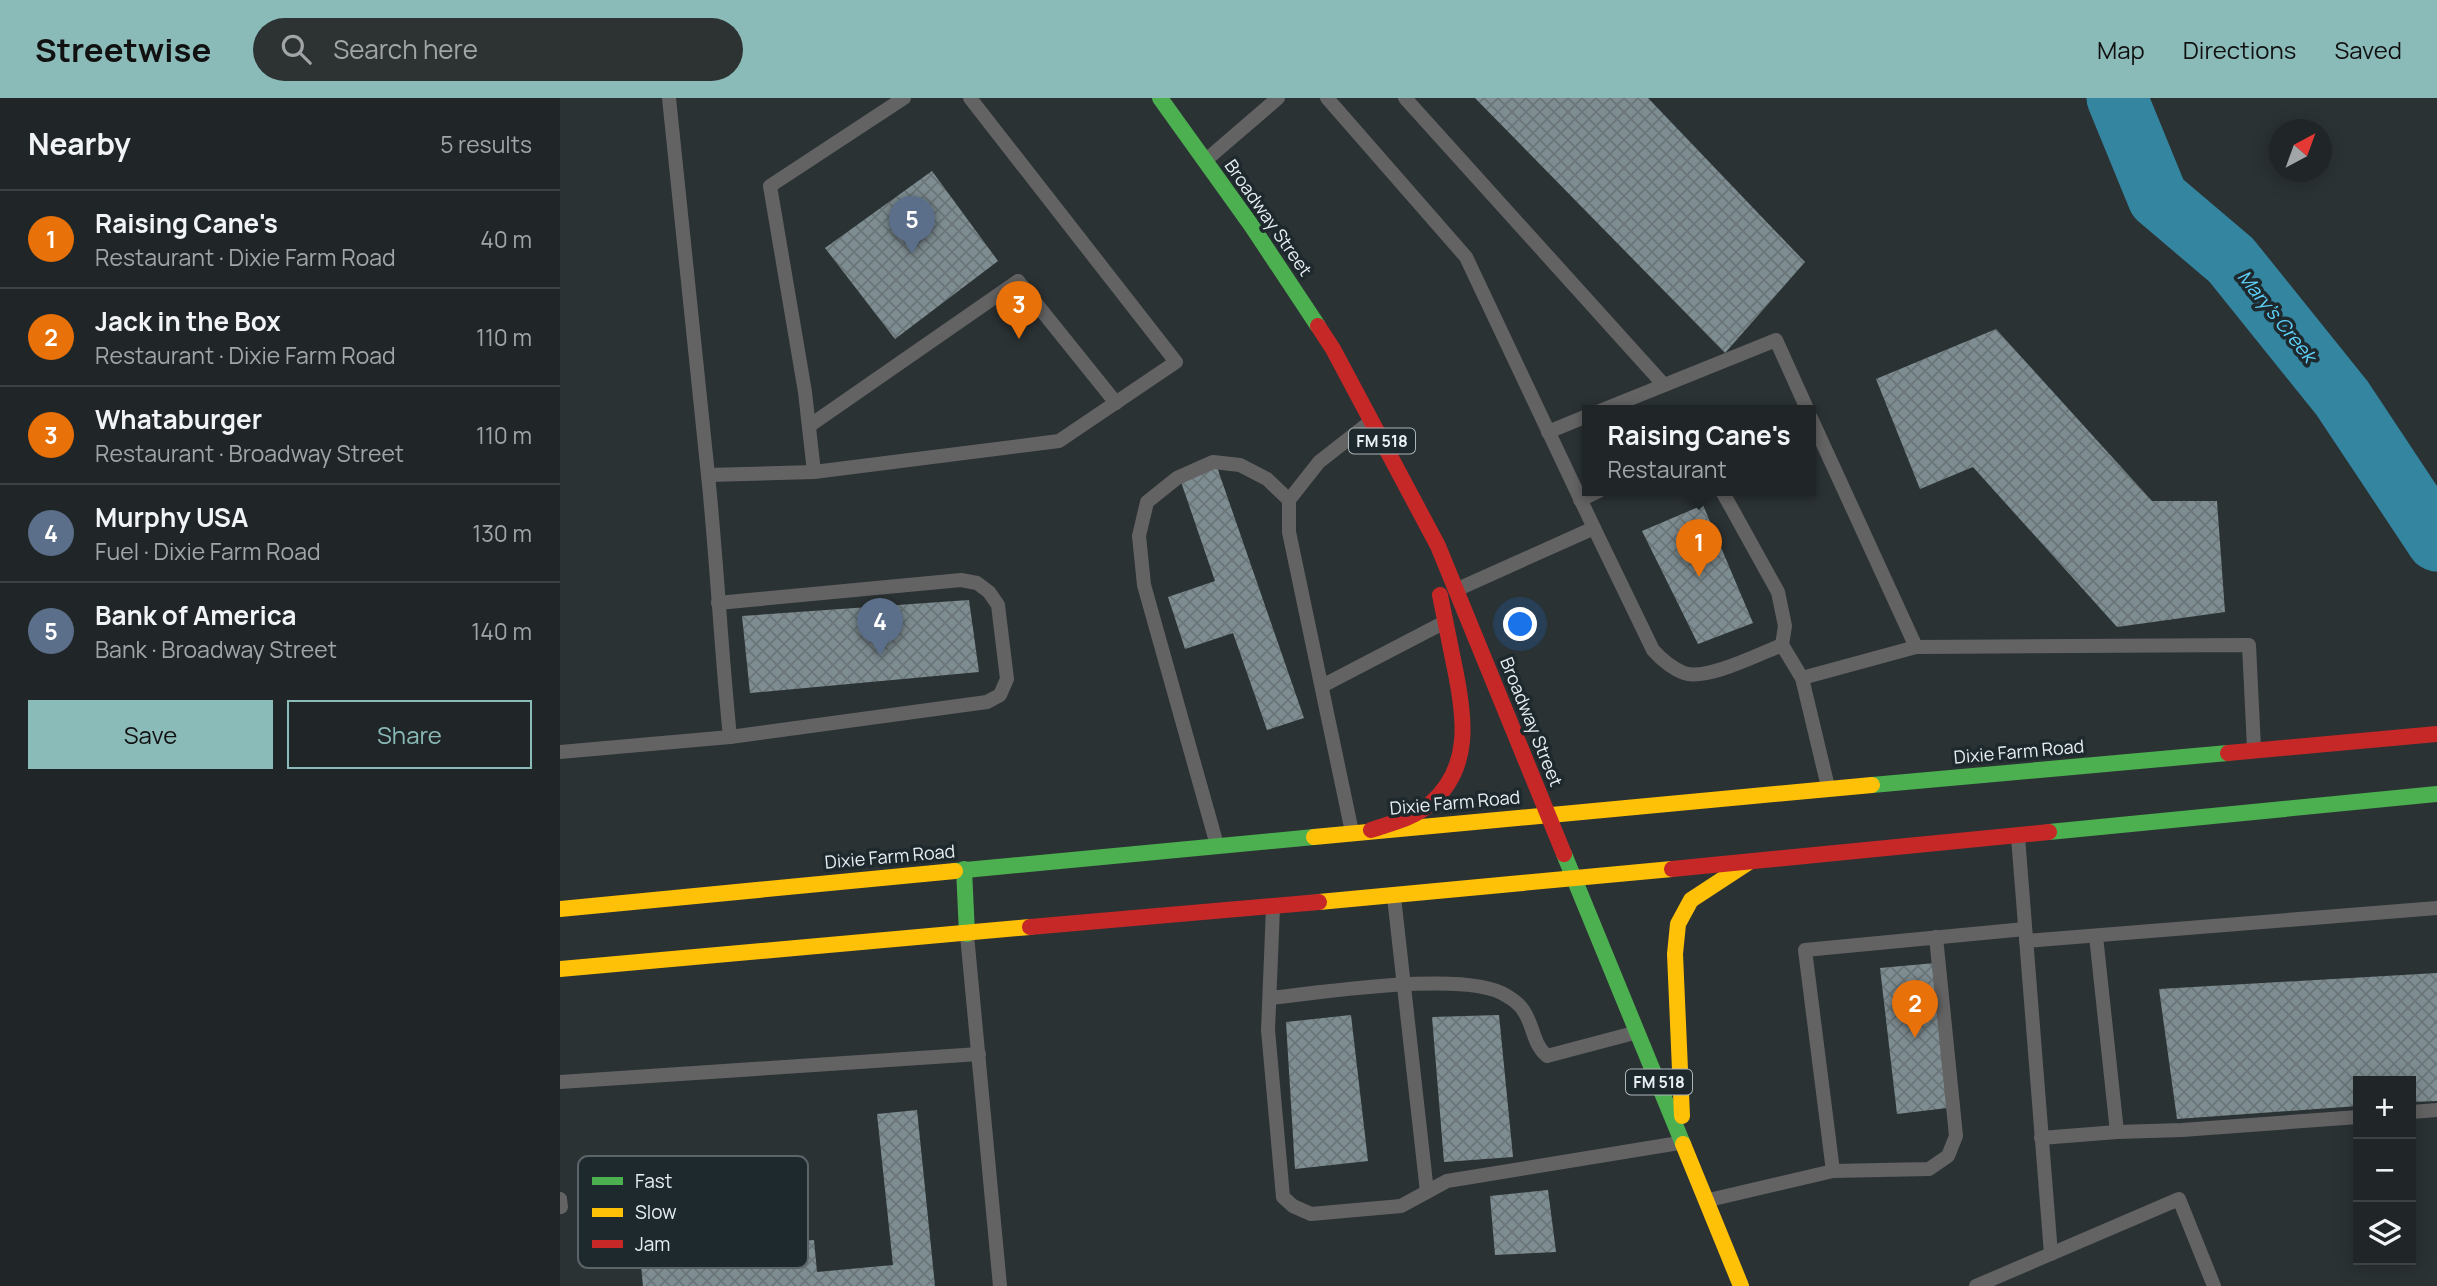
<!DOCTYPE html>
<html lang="en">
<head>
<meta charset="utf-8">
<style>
	:root { --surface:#202627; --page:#2d3233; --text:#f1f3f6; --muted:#a2a5a7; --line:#3d4344; --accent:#8bbbb9 }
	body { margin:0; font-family:Manrope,sans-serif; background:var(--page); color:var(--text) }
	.controls { position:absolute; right:21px; bottom:21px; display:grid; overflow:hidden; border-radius:0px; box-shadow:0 4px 18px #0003 }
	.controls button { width:63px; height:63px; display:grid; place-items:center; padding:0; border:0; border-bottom:2px solid var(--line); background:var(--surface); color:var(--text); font:35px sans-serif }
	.compass { position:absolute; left:1709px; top:21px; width:63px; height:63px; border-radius:50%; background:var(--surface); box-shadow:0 4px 18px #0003; rotate:41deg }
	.you { position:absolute; left:961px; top:527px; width:24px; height:24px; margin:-18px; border:5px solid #fff; border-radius:50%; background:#1a73e8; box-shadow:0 0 0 10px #1a73e833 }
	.badge { display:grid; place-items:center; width:46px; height:46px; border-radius:50%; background:var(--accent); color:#fff; font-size:23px; font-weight:700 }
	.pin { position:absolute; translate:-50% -58px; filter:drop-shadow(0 2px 4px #0008) }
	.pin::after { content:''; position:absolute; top:37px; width:24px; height:21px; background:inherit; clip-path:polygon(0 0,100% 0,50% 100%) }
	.popup { position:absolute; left:1022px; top:307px; width:234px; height:91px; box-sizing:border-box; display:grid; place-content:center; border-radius:0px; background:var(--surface); filter:drop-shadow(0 2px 5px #0005); font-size:23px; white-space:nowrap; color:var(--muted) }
	.popup b { font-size:26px; color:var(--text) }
	.popup::after { content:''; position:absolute; left:50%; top:100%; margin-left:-14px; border:14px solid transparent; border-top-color:var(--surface) }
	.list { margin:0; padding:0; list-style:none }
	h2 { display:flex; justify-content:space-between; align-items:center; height:91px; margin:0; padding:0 28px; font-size:30px }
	h2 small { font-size:23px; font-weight:400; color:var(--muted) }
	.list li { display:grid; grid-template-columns:46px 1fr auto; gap:21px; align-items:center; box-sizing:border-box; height:98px; padding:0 28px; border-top:2px solid var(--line) }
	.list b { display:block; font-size:26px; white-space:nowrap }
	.list p { margin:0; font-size:23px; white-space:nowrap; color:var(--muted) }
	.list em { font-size:23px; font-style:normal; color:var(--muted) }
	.actions { display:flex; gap:14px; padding:21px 28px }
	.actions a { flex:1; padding:16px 0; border:2px solid var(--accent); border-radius:0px; text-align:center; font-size:24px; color:var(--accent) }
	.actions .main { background:var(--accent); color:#111 }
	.icon { flex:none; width:38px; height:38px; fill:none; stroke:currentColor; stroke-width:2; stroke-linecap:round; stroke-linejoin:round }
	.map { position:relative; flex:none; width:1877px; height:1188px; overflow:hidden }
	header { display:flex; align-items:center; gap:42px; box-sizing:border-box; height:98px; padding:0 35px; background:var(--accent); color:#111 }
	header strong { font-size:33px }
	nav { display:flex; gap:38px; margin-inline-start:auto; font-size:24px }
	.search { width:490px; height:63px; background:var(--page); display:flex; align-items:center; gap:18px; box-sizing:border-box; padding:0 24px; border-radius:38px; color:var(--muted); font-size:26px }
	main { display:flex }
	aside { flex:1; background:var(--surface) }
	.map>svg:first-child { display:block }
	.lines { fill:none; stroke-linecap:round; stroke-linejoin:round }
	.river { stroke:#3385a0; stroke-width:61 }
	.building { fill:url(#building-cross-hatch) }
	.lane { stroke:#646364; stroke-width:14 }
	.fast { stroke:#4caf50; stroke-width:16 }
	.slow { stroke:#ffc107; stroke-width:16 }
	.jam { stroke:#c62828; stroke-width:16 }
	.labels { text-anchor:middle; stroke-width:7; stroke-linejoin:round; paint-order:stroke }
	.shield { fill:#1e292e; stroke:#abb4b7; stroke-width:2 }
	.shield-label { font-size:16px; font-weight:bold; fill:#e7eff2 }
	.street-label { font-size:18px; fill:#e7eff2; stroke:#1e292e }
	.water-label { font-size:19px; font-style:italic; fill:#5fd3fc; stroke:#1e292e }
	.key { fill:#1e292e; stroke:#5a6469; stroke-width:2 }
	.key-label { font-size:19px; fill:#e7eff2 }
</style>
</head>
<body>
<header>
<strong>Streetwise</strong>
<div class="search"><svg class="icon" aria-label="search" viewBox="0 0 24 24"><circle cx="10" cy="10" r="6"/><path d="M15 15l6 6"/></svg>Search here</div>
<nav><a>Map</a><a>Directions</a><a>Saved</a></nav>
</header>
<main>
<aside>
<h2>Nearby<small>5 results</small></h2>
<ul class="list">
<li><span class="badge" style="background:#e8710a">1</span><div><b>Raising Cane's</b><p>Restaurant · Dixie Farm Road</p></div><em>40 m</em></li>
<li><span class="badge" style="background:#e8710a">2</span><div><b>Jack in the Box</b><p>Restaurant · Dixie Farm Road</p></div><em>110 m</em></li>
<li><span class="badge" style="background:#e8710a">3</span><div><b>Whataburger</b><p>Restaurant · Broadway Street</p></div><em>110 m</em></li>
<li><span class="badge" style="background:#5c6f8a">4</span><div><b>Murphy USA</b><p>Fuel · Dixie Farm Road</p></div><em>130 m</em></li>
<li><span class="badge" style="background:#5c6f8a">5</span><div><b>Bank of America</b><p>Bank · Broadway Street</p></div><em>140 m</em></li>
</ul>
<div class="actions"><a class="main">Save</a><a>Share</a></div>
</aside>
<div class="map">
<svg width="1877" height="1188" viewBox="0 0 1877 1188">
	<defs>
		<pattern id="building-cross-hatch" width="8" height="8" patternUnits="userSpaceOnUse" patternTransform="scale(1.75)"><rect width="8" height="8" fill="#7e8d92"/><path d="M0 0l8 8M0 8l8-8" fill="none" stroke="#6a7578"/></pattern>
	</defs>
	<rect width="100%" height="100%" fill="#2b3234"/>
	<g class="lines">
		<path class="river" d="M1557,0L1598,100L1671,162L1782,300L1877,443"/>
	</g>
	<g class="building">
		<path d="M915,0H1088L1245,164L1165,255Z"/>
		<path d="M372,73L438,163L335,241L265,150Z"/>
		<path d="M1436,231L1592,403H1657L1665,514L1557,529L1413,369L1360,391L1316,281Z"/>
		<path d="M657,369L744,620L707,632L673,535L625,551L608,499L655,483L620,381Z"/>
		<path d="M1143,407L1193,525L1138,546L1082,433Z"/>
		<path d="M409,502L419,574L190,595L182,518Z"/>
		<path d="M1375,865L1387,1010L1337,1016L1320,870Z"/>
		<path d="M1877,875V1003L1851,1004V983H1798V1008L1617,1021L1599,891Z"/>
		<path d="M791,917L808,1063L735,1071L726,924Z"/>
		<path d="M939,917L953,1059L884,1064L872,919Z"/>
		<path d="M357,1012L375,1188H83L80,1158L254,1142L257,1174L333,1167L317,1016Z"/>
		<path d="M988,1092L996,1154L935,1157L930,1098Z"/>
	</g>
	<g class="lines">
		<g class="lane">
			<path d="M109,0L148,377L254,374L499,343L616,264L410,0"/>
			<path d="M767,0L906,159L1034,430L898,491"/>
			<path d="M845,0L1104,287"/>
			<path d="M646,62L718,0"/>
			<path d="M1040,313L1216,242L1248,313"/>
			<path d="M1251,320L1356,549"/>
			<path d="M249,328L458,183L556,305"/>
			<path d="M988,334L1027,318"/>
			<path d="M254,374L245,294L210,88L344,0"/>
			<path d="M1162,393L1218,494L1225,528L1222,547"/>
			<path d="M1020,402L1039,393"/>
			<path d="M1034,430L1093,552C1102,562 1111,570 1124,575C1146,583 1199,556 1222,547L1242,580L1268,689"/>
			<path d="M158,505L401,482L417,485L429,494L438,507L447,581L440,597L427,604L170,639"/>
			<path d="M1242,580L1356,549L1689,547L1694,650"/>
			<path d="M762,588L885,524"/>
			<path d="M0,654L170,639C161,552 157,464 148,377"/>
			<path d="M792,734L729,434V402L759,364L810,324"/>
			<path d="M1458,739L1491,1156"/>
			<path d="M657,747L584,487L579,438L587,404L617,380L653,364L680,367L707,381L729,402"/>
			<path d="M834,799L867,1094"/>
			<path d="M713,810L708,932L723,1099L733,1108L751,1116L841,1108L887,1083L1119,1045"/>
			<path d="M407,837L440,1188"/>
			<path d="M1536,838L1557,1034"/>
			<path d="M1466,843L1877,810"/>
			<path d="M710,900C760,895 909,871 947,898C952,901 960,907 963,912C974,927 972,945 987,958L1074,935"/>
			<path d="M0,984L419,956"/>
			<path d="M1851,1014L1877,1012"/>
			<path d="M1481,1040L1557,1034L1622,1032L1798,1019"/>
			<path d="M1273,1073L1369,1071L1388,1058L1396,1038L1376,839"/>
			<path d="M0,1101L1,1109"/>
			<path d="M1149,1102L1273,1073L1245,852L1465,831"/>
			<path d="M1416,1188L1619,1101L1654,1188"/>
		</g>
		<g class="fast">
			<path d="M600,0L691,127L758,228"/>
			<path d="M1312,687L1668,655"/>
			<path d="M1489,734L1877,696"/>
			<path d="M1004,756L1123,1046"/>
			<path d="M404,771L407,836"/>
			<path d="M395,773L754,739"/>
		</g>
		<g class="slow">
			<path d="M754,739L1312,687"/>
			<path d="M759,804L1112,771"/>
			<path d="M0,811L395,773"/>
			<path d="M0,871L470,829"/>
			<path d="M1122,1018L1115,856L1118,826L1131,802L1189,764"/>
			<path d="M1123,1046L1181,1188"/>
		</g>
		<g class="jam">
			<path d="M758,228L773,251L878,448L1004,756"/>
			<path d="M1668,655L1877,636"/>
			<path d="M811,732C831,725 854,720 870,706C912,670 905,620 895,571C890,546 885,522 880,497"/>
			<path d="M1112,771L1489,734"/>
			<path d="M470,829L759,804"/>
		</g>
	</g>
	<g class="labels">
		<g class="shield">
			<rect x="789" y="330.5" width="66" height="25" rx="5"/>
			<rect x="1066" y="971.5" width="66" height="25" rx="5"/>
		</g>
		<g class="shield-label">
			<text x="822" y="349">FM 518</text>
			<text x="1099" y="990">FM 518</text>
		</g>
		<g class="street-label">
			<text transform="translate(708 120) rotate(55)" y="6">Broadway Street</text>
			<text transform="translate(971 624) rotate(68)" y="6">Broadway Street</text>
			<text transform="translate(1459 654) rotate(-5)" y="6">Dixie Farm Road</text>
			<text transform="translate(895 705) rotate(-5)" y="6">Dixie Farm Road</text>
			<text transform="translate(330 759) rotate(-5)" y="6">Dixie Farm Road</text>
		</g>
		<g class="water-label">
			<text transform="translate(1717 218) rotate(51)" y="7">Mary's Creek</text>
		</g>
	</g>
	<rect x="18" y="1058" width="230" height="112" rx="10" class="key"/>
	<rect x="32" y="1079" width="31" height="8" fill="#4caf50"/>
	<rect x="32" y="1110" width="31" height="9" fill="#ffc107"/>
	<rect x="32" y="1142" width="31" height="8" fill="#c62828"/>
	<g class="key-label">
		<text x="75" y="1090">Fast</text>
		<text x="75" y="1121">Slow</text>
		<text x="75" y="1153">Jam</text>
	</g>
</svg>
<div class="controls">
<button>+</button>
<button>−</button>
<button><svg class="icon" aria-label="layers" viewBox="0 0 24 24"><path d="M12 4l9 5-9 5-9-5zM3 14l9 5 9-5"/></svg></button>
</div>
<svg class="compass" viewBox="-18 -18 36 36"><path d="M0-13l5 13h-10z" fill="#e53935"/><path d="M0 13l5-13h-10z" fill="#a2a5a7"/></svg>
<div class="you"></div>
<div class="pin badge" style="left:1139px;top:479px;background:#e8710a">1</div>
<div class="popup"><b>Raising Cane's</b>Restaurant</div>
<div class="pin badge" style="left:1355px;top:940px;background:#e8710a">2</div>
<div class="pin badge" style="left:459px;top:241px;background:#e8710a">3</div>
<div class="pin badge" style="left:320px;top:558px;background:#5c6f8a">4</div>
<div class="pin badge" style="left:352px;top:156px;background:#5c6f8a">5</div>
</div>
</main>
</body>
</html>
